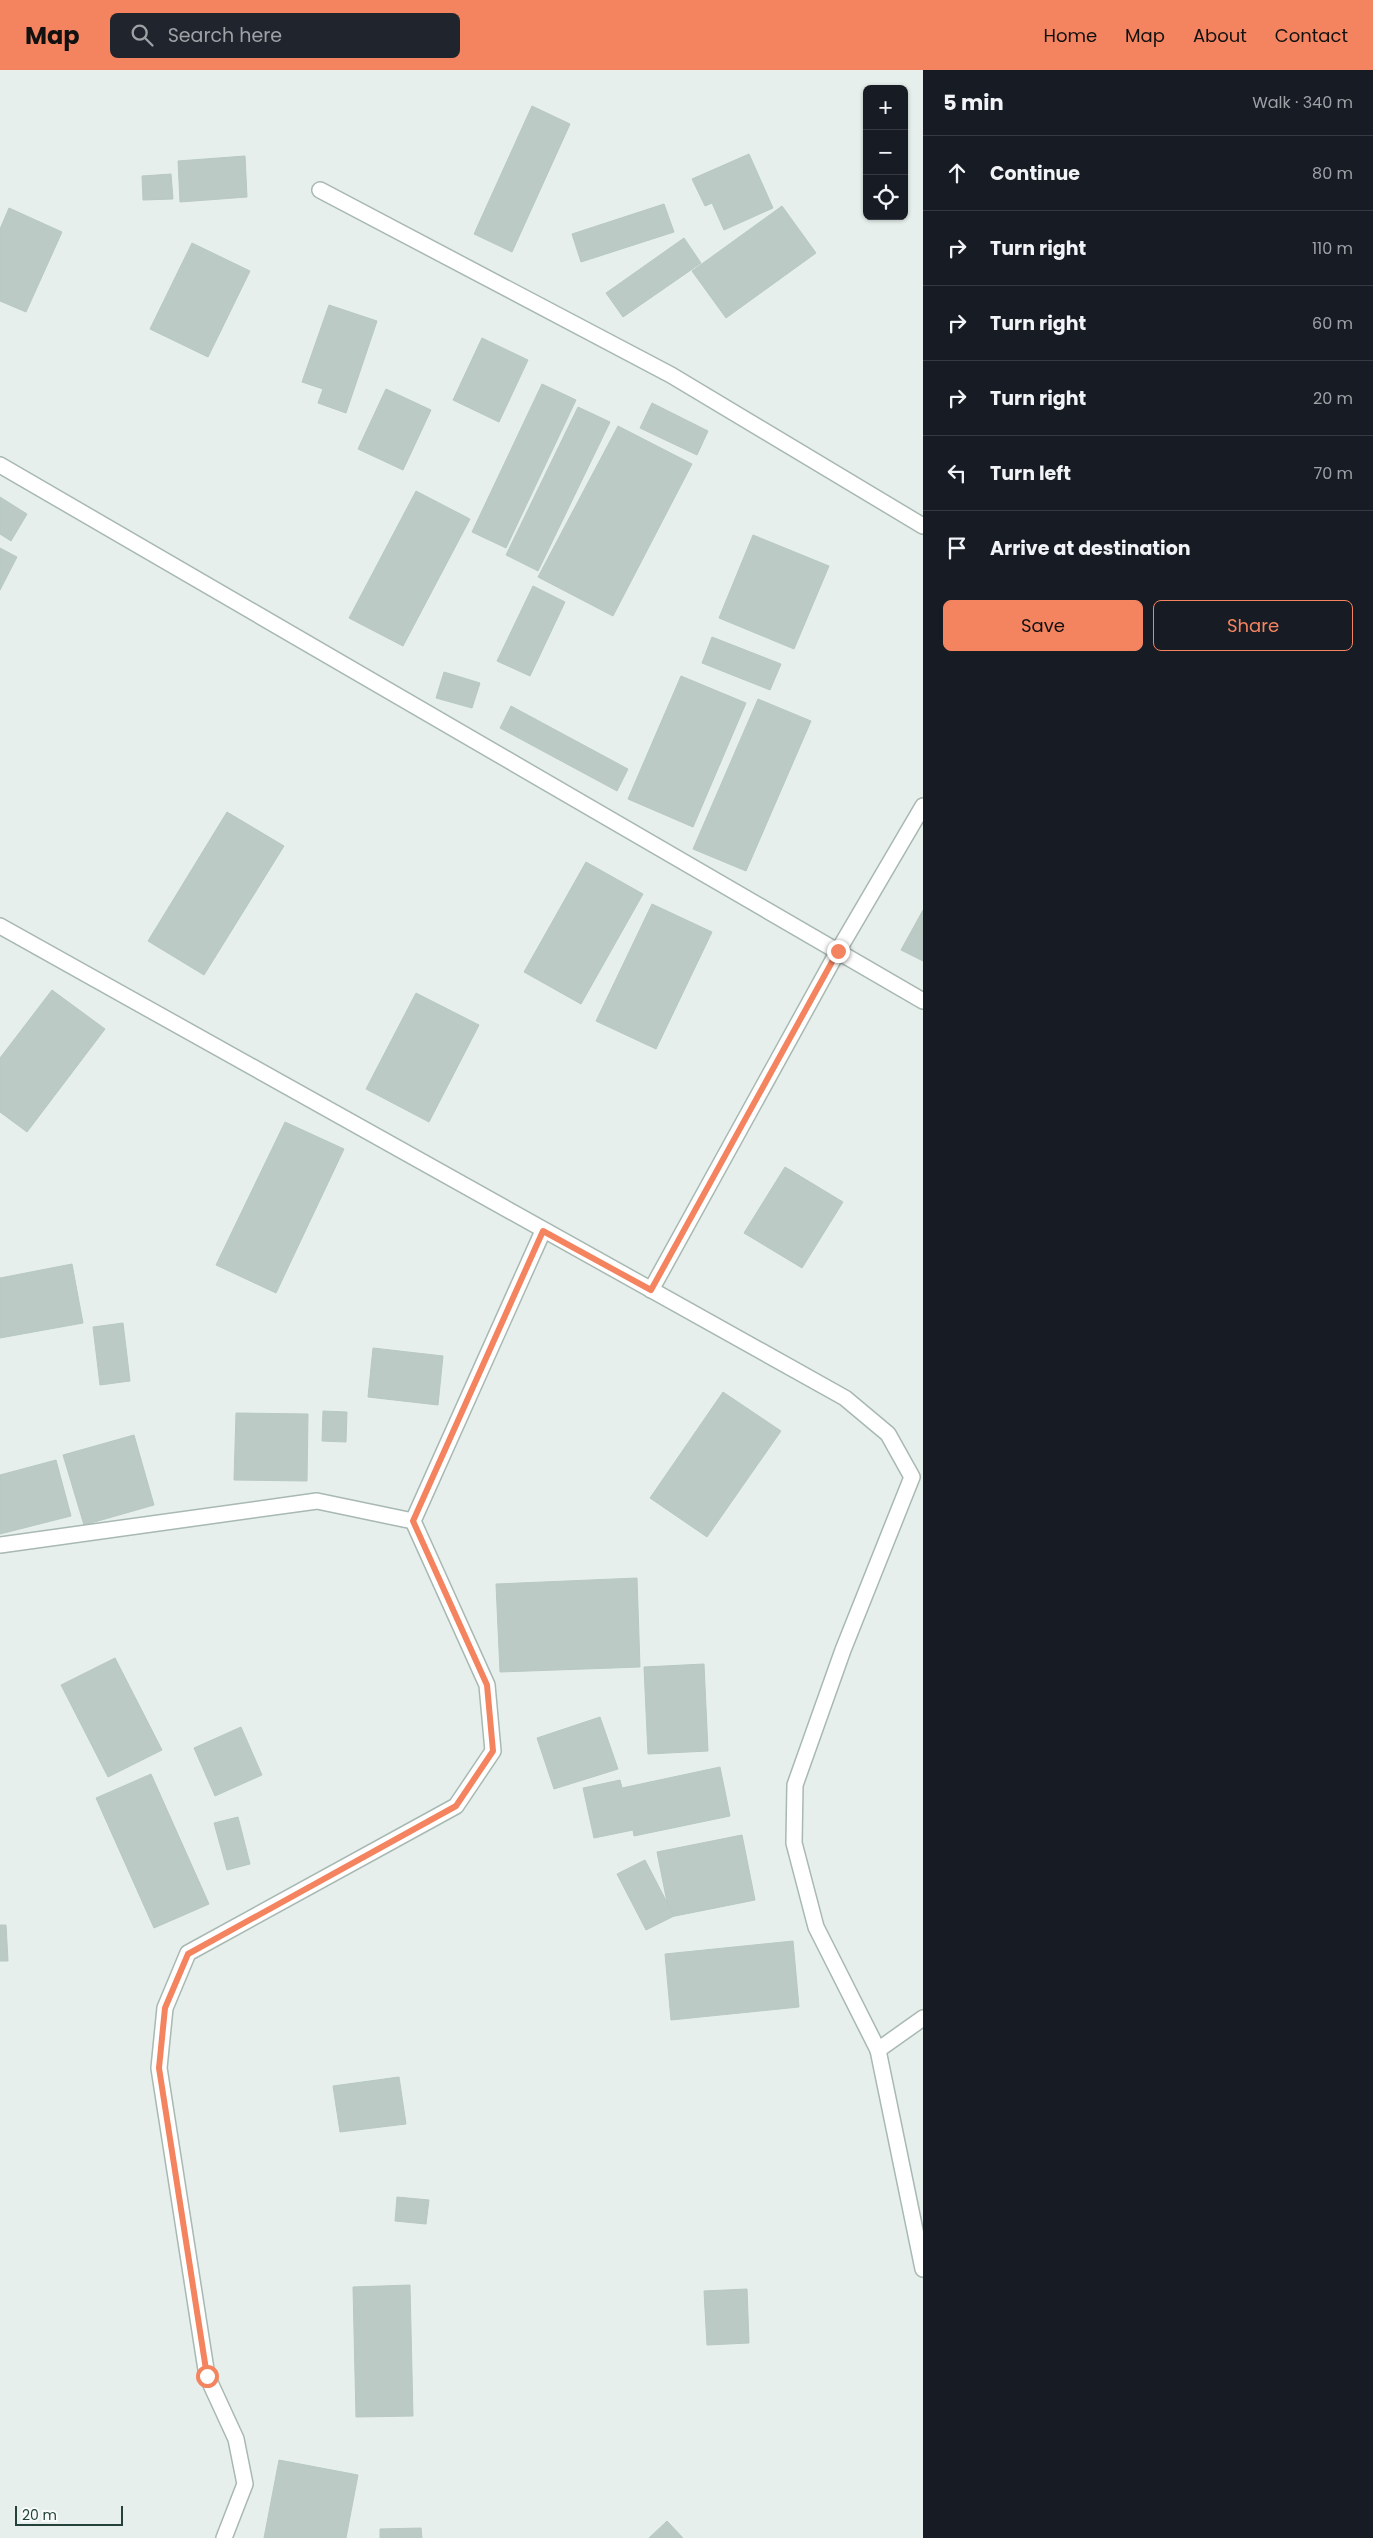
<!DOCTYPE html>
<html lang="en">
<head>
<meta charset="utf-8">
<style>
	:root { --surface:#171b24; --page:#20242c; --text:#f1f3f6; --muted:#9ea1a6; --line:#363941; --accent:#f4845f }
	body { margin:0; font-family:Poppins,sans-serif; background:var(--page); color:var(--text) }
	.controls { position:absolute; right:15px; top:15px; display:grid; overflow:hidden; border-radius:8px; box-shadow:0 1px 4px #0004 }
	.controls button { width:45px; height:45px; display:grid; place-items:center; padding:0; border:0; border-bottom:1px solid var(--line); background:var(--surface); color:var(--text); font:25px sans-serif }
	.scale { position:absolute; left:15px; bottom:12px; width:108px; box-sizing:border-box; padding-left:5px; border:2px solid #24423a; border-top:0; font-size:14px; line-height:18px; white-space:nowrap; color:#24423a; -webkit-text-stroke:4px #f7fbf9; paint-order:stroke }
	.stop { position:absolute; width:15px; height:15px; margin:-11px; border:4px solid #f4845f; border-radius:50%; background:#fff }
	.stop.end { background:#f4845f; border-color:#fff; box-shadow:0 1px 5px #0008 }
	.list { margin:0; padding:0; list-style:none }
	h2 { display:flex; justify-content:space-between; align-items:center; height:65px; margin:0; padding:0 20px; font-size:21px }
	h2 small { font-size:16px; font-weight:400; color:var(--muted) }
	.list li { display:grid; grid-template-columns:32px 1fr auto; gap:15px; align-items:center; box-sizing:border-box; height:75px; padding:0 20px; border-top:1px solid var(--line) }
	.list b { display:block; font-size:19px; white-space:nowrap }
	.list em { font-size:16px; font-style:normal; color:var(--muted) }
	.actions { display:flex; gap:10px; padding:15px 20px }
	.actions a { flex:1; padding:11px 0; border:1px solid var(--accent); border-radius:8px; text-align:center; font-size:18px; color:var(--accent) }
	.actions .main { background:var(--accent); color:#111 }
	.icon { flex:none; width:28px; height:28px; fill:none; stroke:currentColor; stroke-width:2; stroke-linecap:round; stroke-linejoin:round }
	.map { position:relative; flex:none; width:923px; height:2468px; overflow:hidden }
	header { display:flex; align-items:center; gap:30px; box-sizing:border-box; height:70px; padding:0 25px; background:var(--accent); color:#111 }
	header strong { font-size:24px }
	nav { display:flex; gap:28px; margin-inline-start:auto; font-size:18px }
	.search { width:350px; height:45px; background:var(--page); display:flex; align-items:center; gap:12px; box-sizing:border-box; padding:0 18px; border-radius:8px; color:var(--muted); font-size:19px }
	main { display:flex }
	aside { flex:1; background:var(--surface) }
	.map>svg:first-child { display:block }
	.building { fill:#bbcac4; stroke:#b8c9c2 }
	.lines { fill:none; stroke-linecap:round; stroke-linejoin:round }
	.minor-casing { stroke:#a8b8b2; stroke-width:18 }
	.minor { stroke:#fff; stroke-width:15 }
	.route { stroke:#f4845f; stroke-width:6 }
</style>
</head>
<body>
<header>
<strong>Map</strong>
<div class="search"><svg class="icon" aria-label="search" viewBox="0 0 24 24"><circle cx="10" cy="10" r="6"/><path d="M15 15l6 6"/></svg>Search here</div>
<nav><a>Home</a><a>Map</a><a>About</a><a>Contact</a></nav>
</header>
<main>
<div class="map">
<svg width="923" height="2468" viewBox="0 0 923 2468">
	<rect width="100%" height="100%" fill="#e6efeb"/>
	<g class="building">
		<path d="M532,36L570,54L512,182L474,164Z"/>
		<path d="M749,84L773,138L724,160L712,133L705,136L692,109Z"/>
		<path d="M245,86L247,127L180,132L178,91Z"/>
		<path d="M171,104L173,129L143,130L142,106Z"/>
		<path d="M664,134L674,162L581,192L572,164Z"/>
		<path d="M782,136L816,183L726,248L692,201Z"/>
		<path d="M9,138L62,162L26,242L0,231V159Z"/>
		<path d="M684,168L701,193L623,247L606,223Z"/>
		<path d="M192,173L250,201L208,287L150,259Z"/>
		<path d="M329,235L377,251L346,343L318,333L323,319L302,312Z"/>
		<path d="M482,268L528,290L499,352L453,330Z"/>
		<path d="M542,314L576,330L506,478L472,462Z"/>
		<path d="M386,319L431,340L403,400L358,379Z"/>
		<path d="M652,333L708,361L697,385L640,358Z"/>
		<path d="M578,337L610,352L538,501L506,485Z"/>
		<path d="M618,356L692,394L613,546L538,507Z"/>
		<path d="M416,421L470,449L403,576L349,548Z"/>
		<path d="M0,427L27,444L11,471L0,464Z"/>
		<path d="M753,465L829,496L794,579L719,548Z"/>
		<path d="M0,478L17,487L0,520Z"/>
		<path d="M533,516L565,532L530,606L497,591Z"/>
		<path d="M712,567L781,594L770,620L702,593Z"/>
		<path d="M444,602L480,613L472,638L436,628Z"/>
		<path d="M681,606L746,633L693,757L628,729Z"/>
		<path d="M758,629L811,651L746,801L693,779Z"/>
		<path d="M511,636L628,699L617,721L500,658Z"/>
		<path d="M227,742L284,776L204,905L148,871Z"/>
		<path d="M586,792L643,824L581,934L524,902Z"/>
		<path d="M652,834L712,862L656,979L596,951Z"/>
		<path d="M923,840V891L901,880Z"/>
		<path d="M52,920L105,959L27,1062L0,1042V988Z"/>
		<path d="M416,923L479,955L429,1052L366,1019Z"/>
		<path d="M285,1052L344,1079L276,1223L216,1195Z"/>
		<path d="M785,1097L843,1132L802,1198L744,1163Z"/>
		<path d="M72,1194L83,1253L0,1268V1208Z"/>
		<path d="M123,1253L130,1311L100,1315L93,1257Z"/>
		<path d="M373,1278L443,1286L438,1335L368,1327Z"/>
		<path d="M723,1322L781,1361L707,1467L650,1428Z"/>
		<path d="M323,1341L347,1342L346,1372L322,1371Z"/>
		<path d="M236,1343L308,1344L307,1411L234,1410Z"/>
		<path d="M134,1365L154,1435L84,1455L63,1385Z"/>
		<path d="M56,1390L71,1446L0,1464V1405Z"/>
		<path d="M637,1508L640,1597L500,1602L496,1514Z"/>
		<path d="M115,1588L162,1680L108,1707L61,1615Z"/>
		<path d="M704,1594L708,1681L648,1684L644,1597Z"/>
		<path d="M600,1647L618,1699L554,1719L537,1668Z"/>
		<path d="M241,1657L262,1705L215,1726L194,1678Z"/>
		<path d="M720,1697L730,1746L634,1766L633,1760L594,1768L583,1718L620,1710L622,1718Z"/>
		<path d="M151,1704L209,1834L154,1858L96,1728Z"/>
		<path d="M238,1747L250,1794L227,1800L214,1753Z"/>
		<path d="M742,1765L755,1830L670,1847L657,1782Z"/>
		<path d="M645,1790L674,1846L646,1860L617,1804Z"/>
		<path d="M0,1855H6L8,1891H0Z"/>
		<path d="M793,1871L799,1937L671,1950L665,1884Z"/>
		<path d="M399,2007L406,2054L340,2062L333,2016Z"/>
		<path d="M397,2127L429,2130L426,2154L395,2151Z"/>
		<path d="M410,2215L413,2346L356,2347L353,2217Z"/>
		<path d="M747,2219L749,2273L707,2275L704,2221Z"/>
		<path d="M279,2390L358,2405L346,2468H264Z"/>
		<path d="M667,2451L683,2468H649Z"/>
		<path d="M421,2458L422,2468H380V2459Z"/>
	</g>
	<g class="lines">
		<g class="minor-casing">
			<g id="minor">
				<path d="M320,120L671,305L923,456"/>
				<path d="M0,395L923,931"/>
				<path d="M0,856L845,1328L888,1364L912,1407L843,1580L795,1715L794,1773L816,1857L878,1980L923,2199"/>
				<path d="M651,1220L838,881L923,736"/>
				<path d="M0,1475L317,1431L413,1451"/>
				<path d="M878,1980L923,1948"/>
				<path d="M224,2468L245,2414L236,2369L207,2306L159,1998L165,1938L188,1883L456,1736L493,1681L487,1615L413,1451L543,1161"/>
			</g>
		</g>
		<use href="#minor" class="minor"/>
	</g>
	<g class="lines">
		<path class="route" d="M207,2306L159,1998L165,1938L188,1884L456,1736L493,1681L487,1615L413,1451L543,1161L651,1220L838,881"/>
	</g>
</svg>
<div class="controls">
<button>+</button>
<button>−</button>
<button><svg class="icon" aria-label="locate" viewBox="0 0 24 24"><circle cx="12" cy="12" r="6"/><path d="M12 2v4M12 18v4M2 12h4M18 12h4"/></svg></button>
</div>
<div class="scale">20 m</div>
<div class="stop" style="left:207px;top:2306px"></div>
<div class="stop end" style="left:838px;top:881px"></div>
</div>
<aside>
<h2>5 min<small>Walk · 340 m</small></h2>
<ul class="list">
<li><svg class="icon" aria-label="ahead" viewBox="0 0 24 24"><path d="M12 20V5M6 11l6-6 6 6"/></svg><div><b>Continue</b></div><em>80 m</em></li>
<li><svg class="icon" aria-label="right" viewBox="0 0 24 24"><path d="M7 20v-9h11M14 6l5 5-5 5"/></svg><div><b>Turn right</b></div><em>110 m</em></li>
<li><svg class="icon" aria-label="right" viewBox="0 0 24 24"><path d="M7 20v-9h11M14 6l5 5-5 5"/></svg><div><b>Turn right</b></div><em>60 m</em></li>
<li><svg class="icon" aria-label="right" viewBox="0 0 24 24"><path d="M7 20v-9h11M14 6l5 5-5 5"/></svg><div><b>Turn right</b></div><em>20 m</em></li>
<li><svg class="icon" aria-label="left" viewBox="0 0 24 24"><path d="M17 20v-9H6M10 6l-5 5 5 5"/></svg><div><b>Turn left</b></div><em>70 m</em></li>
<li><svg class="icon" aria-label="arrive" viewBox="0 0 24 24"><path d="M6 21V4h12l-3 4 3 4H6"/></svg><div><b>Arrive at destination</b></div></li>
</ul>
<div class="actions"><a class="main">Save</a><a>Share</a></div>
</aside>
</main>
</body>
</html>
